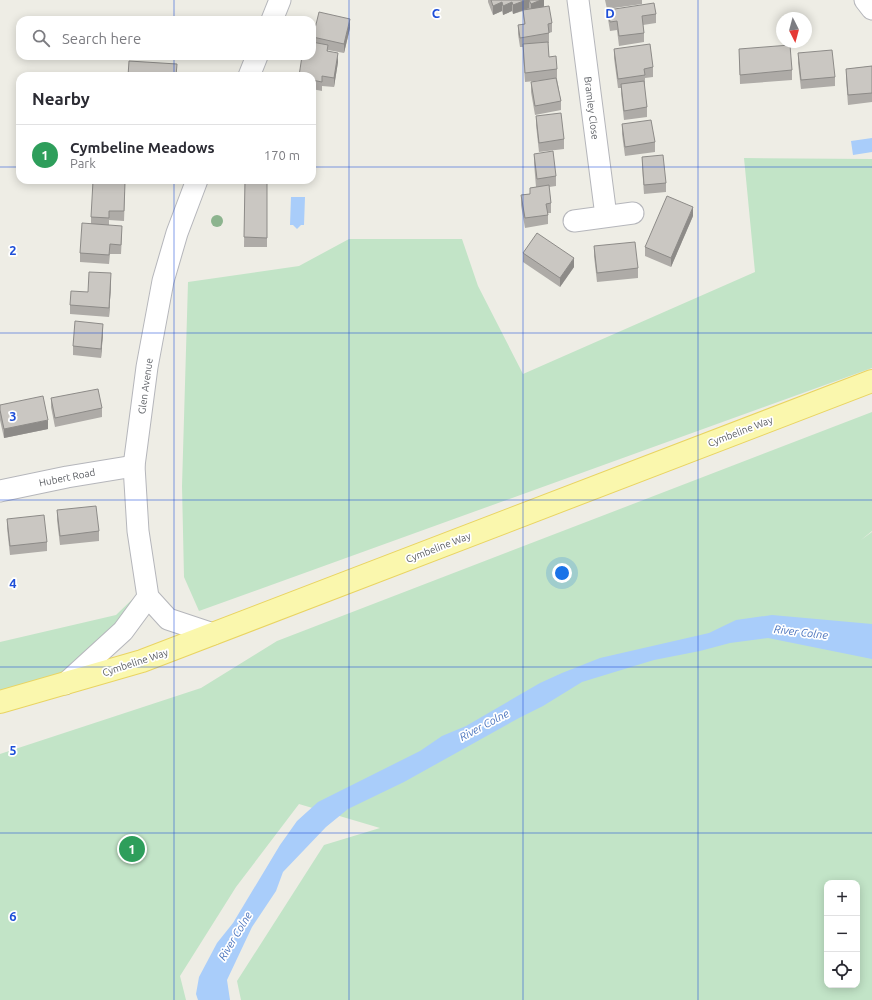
<!DOCTYPE html>
<html lang="en">
<head>
<meta charset="utf-8">
<style>
	:root { --surface:#fff; --page:#f7f7f7; --text:#2b2b33; --muted:#7c7c81; --line:#e1e1e2; --accent:#df5a39 }
	body { margin:0; font-family:Ubuntu,sans-serif; background:var(--page); color:var(--text) }
	.controls { position:absolute; right:12px; bottom:12px; display:grid; overflow:hidden; border-radius:8px; box-shadow:0 2px 10px #0003 }
	.controls button { width:36px; height:36px; display:grid; place-items:center; padding:0; border:0; border-bottom:1px solid var(--line); background:var(--surface); color:var(--text); font:20px sans-serif }
	.compass { position:absolute; left:776px; top:12px; width:36px; height:36px; border-radius:50%; background:var(--surface); box-shadow:0 2px 10px #0003; rotate:174deg }
	.you { position:absolute; left:562px; top:573px; width:14px; height:14px; margin:-10px; border:3px solid #fff; border-radius:50%; background:#1a73e8; box-shadow:0 0 0 6px #1a73e833 }
	.badge { display:grid; place-items:center; width:26px; height:26px; border-radius:50%; background:var(--accent); color:#fff; font-size:13px; font-weight:700 }
	.pin { position:absolute; translate:-50% -50%; border:2px solid #fff; box-shadow:0 1px 4px #0006 }
	.list { margin:0; padding:0; list-style:none }
	h2 { display:flex; justify-content:space-between; align-items:center; height:52px; margin:0; padding:0 16px; font-size:17px }
	h2 small { font-size:13px; font-weight:400; color:var(--muted) }
	.list li { display:grid; grid-template-columns:26px 1fr auto; gap:12px; align-items:center; box-sizing:border-box; height:60px; padding:0 16px; border-top:1px solid var(--line) }
	.list b { display:block; font-size:15px; white-space:nowrap }
	.list p { margin:0; font-size:13px; white-space:nowrap; color:var(--muted) }
	.list em { font-size:13px; font-style:normal; color:var(--muted) }
	.icon { flex:none; width:22px; height:22px; fill:none; stroke:currentColor; stroke-width:2; stroke-linecap:round; stroke-linejoin:round }
	.map { position:relative; flex:none; width:872px; height:1000px; overflow:hidden }
	.search { position:absolute; background:var(--surface); box-shadow:0 2px 10px #0003; left:16px; top:16px; width:300px; height:44px; display:flex; align-items:center; gap:10px; box-sizing:border-box; padding:0 14px; border-radius:12px; color:var(--muted); font-size:15px }
	.panel { position:absolute; background:var(--surface); box-shadow:0 2px 10px #0003; left:16px; top:72px; width:300px; height:112px; border-radius:12px }
	.map>svg:first-child { display:block }
	.green { fill:#c2e4c7; fill-rule:evenodd }
	.water { fill:#a9cdfa }
	.lines { fill:none; stroke-linecap:round; stroke-linejoin:round }
	.minor-casing { stroke:#b5b6bb; stroke-width:23 }
	.primary-casing { stroke:#e9d462; stroke-width:24 }
	.minor { stroke:#fff; stroke-width:21 }
	.primary { stroke:#faf7ad; stroke-width:22 }
	.tree { fill:#8cb48e }
	.wall { fill:#aeaba7 }
	.shaded-wall { fill:#8d8b88 }
	.building { fill:#cac7c2; stroke:#8d8b88 }
	.grid { fill:none; stroke:#1d4ed8; stroke-width:1; stroke-opacity:0.55 }
	.labels { text-anchor:middle; stroke-width:3.5; stroke-linejoin:round; paint-order:stroke }
	.street-label { font-size:10px; fill:#5c5f64; stroke:#fff }
	.water-label { font-size:11px; font-style:italic; fill:#4c75bd; stroke:#fff }
	.grid-label { font-size:13px; text-anchor:middle; font-weight:bold; fill:#1d4ed8; stroke:#fff; stroke-width:3.5; stroke-linejoin:round; paint-order:stroke }
</style>
</head>
<body>
<div class="map">
<svg width="872" height="1000" viewBox="0 0 872 1000">
	<rect width="100%" height="100%" fill="#eeede5"/>
	<g class="green">
		<path d="M744,158L872,159V368L199,611L184,577L182,486L188,282L299,266L349,239H462L478,286L523,374L755,272Z"/>
		<path d="M872,412V531L861,540L872,532V1000H241L237,981L324,845L380,828L299,804L236,887L180,976L186,1000H0V754L201,688L277,641ZM827,883H857V985H827Z"/>
		<path d="M143,589L105,638L60,684L0,699V642L116,615Z"/>
	</g>
	<g class="water">
		<path d="M872,138V152L853,155L851,141Z"/>
		<path d="M291,197H305L304,225H301L297,229L293,225H290Z"/>
		<path d="M772,615L872,624V659L768,638L730,643L700,651L654,660L582,682L543,706L519,718L404,782L348,809L326,827L283,872L276,891L252,927L227,980L230,1000H198L196,994L199,977L217,943L233,923L280,845L297,821L318,802L420,751L442,736L466,726L540,683L562,673L600,658L709,633L736,620Z"/>
	</g>
	<g class="lines">
		<g class="minor-casing">
			<g id="minor">
				<path d="M578,0L606,216"/>
				<path d="M865,0L872,9"/>
				<path d="M272,20L280,0"/>
				<path d="M249,76L257,56"/>
				<path d="M197,180L177,233L163,281L147,367L134,466L138,531L148,597L168,619L213,634"/>
				<path d="M574,221L633,213"/>
				<path d="M0,491L67,477L134,466"/>
				<path d="M65,684L123,631L148,597"/>
			</g>
		</g>
		<g class="primary-casing">
			<path id="primary" d="M0,702L142,661L872,381"/>
		</g>
		<use href="#minor" class="minor"/>
		<use href="#primary" class="primary"/>
	</g>
	<circle class="tree" cx="217" cy="221" r="6"/>
	<g class="wall">
		<path d="M488,0H544V7L552,23V32L549,33V43H548L549,57L557,69V79L561,101V110L535,115L531,92V82L544,80L525,82L523,54V47H520L518,34V25L524,24L523,11L513,14L512,11L503,15L502,11L493,15L488,2Z"/>
		<path d="M605,0H642V4L607,9Z"/>
		<path d="M608,10L656,14V23L643,25L644,33V42L619,46L617,30L610,31L608,19Z"/>
		<path d="M350,28L344,53L328,50V51L338,62L334,87L322,86V91L312,89L313,37Z"/>
		<path d="M614,49L653,67V77L645,78V85H644L647,107V117L624,120L621,93V88H618L614,58Z"/>
		<path d="M739,49L792,70V80L740,84Z"/>
		<path d="M798,53L835,77V86L801,89L798,63Z"/>
		<path d="M872,66V102L848,105L846,78V69Z"/>
		<path d="M536,116L564,139V149L539,152L536,125Z"/>
		<path d="M622,124L655,142V152L625,156L622,134Z"/>
		<path d="M534,154L556,176V186L549,187L551,203V213H548V224L525,228L521,205V195L530,194V188L536,187L534,163Z"/>
		<path d="M642,157L666,183V192L644,194L642,166Z"/>
		<path d="M245,180H267V247H244Z"/>
		<path d="M125,192L124,221L109,220V225L122,235L121,254H110L109,264L80,262V253L91,224V217Z"/>
		<path d="M693,216L671,267L645,256V247Z"/>
		<path d="M594,246L638,268V278L597,282L594,256Z"/>
		<path d="M523,253L574,267L560,287L523,262Z"/>
		<path d="M111,283L109,317L70,314V305L88,292Z"/>
		<path d="M103,333L101,358L73,355V346Z"/>
		<path d="M51,398L102,408V417L55,427L51,407Z"/>
		<path d="M0,405L48,429L4,438L0,420Z"/>
		<path d="M57,510L99,531V541L60,545L57,520Z"/>
		<path d="M7,519L47,542V551L10,555L7,528Z"/>
	</g>
	<g class="shaded-wall">
		<path d="M526,0H529V8L513,14V5Z"/>
		<path d="M541,0H544V8L531,14V4Z"/>
		<path d="M502,2V11L493,15V6Z"/>
		<path d="M512,2V11L503,15V6Z"/>
		<path d="M350,19V28L344,53V44Z"/>
		<path d="M338,53V62L334,87V78Z"/>
		<path d="M693,207V216L671,267V258Z"/>
		<path d="M574,258V267L560,287V278Z"/>
		<path d="M111,273V283L109,317V308Z"/>
		<path d="M103,324V333L101,358V349Z"/>
		<path d="M48,420V429L4,438V429Z"/>
	</g>
	<g class="building">
		<path d="M491,0H526L513,5L512,2L503,6L502,2L493,6Z"/>
		<path d="M529,0H541L531,4Z"/>
		<path d="M654,3L656,14L642,16L644,33L619,36L617,21L610,22L608,10Z"/>
		<path d="M549,6L552,23L548,24L549,33L520,38L518,25L525,24L523,10Z"/>
		<path d="M319,12L350,19L344,44L313,37Z"/>
		<path d="M312,42L328,45L327,51L338,53L334,78L322,76V82L312,80V76H299L302,56H312Z"/>
		<path d="M548,42L549,57L556,56L557,69L525,73L523,44Z"/>
		<path d="M650,44L653,67L644,69L645,75L618,79L614,49Z"/>
		<path d="M790,45L792,70L740,75L739,49Z"/>
		<path d="M832,50L835,77L801,80L798,53Z"/>
		<path d="M129,61L177,64L176,76H128Z"/>
		<path d="M872,66V93L848,95L846,69Z"/>
		<path d="M556,78L561,101L535,106L531,82Z"/>
		<path d="M644,81L647,107L624,111L621,84Z"/>
		<path d="M561,113L564,139L539,143L536,116Z"/>
		<path d="M651,120L655,142L625,147L622,124Z"/>
		<path d="M553,151L556,176L537,179L534,154Z"/>
		<path d="M663,155L666,183L644,185L642,157Z"/>
		<path d="M245,180H267V238L244,237Z"/>
		<path d="M93,181L125,182L124,211H109V218L91,217Z"/>
		<path d="M549,185L551,203L546,204L548,215L525,218L521,195L530,194V188Z"/>
		<path d="M667,196L693,207L671,258L645,247Z"/>
		<path d="M82,223L122,226L121,245L110,244L109,255L80,253Z"/>
		<path d="M537,233L574,258L560,278L523,253Z"/>
		<path d="M635,242L638,268L597,273L594,246Z"/>
		<path d="M89,272L111,273L109,308L70,305L71,291L88,292Z"/>
		<path d="M75,321L103,324L101,349L73,346Z"/>
		<path d="M98,389L102,408L55,418L51,398Z"/>
		<path d="M43,396L48,420L4,429L0,410V405Z"/>
		<path d="M96,506L99,531L60,536L57,510Z"/>
		<path d="M44,515L47,542L10,546L7,519Z"/>
	</g>
	<path class="grid" d="M174,0V20M349,0V1000M523,0V1000M698,0V1000M174,56V76M0,167H20M312,167H872M174,180V1000M0,333H872M0,500H872M0,667H872M0,833H872"/>
	<g class="labels">
		<g class="street-label">
			<text transform="translate(592 108) rotate(83)" y="4">Bramley Close</text>
			<text transform="translate(145 386) rotate(-82)" y="4">Glen Avenue</text>
			<text transform="translate(740 431) rotate(-21)" y="4">Cymbeline Way</text>
			<text transform="translate(67 477) rotate(-11)" y="4">Hubert Road</text>
			<text transform="translate(438 547) rotate(-21)" y="4">Cymbeline Way</text>
			<text transform="translate(135 662) rotate(-18)" y="4">Cymbeline Way</text>
		</g>
		<g class="water-label">
			<text transform="translate(801 632) rotate(7)" y="4">River Colne</text>
			<text transform="translate(484 725) rotate(-28)" y="4">River Colne</text>
			<text transform="translate(235 936) rotate(-59)" y="4">River Colne</text>
		</g>
	</g>
	<g class="grid-label">
		<text x="436" y="18">C</text>
		<text x="610" y="18">D</text>
		<text x="13" y="255">2</text>
		<text x="13" y="421">3</text>
		<text x="13" y="588">4</text>
		<text x="13" y="755">5</text>
		<text x="13" y="921">6</text>
	</g>
</svg>
<div class="controls">
<button>+</button>
<button>−</button>
<button><svg class="icon" aria-label="locate" viewBox="0 0 24 24"><circle cx="12" cy="12" r="6"/><path d="M12 2v4M12 18v4M2 12h4M18 12h4"/></svg></button>
</div>
<svg class="compass" viewBox="-18 -18 36 36"><path d="M0-13l5 13h-10z" fill="#e53935"/><path d="M0 13l5-13h-10z" fill="#7c7c81"/></svg>
<div class="you"></div>
<div class="pin badge" style="left:132px;top:849px;background:#2e9e5b">1</div>
<div class="search"><svg class="icon" aria-label="search" viewBox="0 0 24 24"><circle cx="10" cy="10" r="6"/><path d="M15 15l6 6"/></svg>Search here</div>
<section class="panel">
<h2>Nearby<small></small></h2>
<ul class="list">
<li><span class="badge" style="background:#2e9e5b">1</span><div><b>Cymbeline Meadows</b><p>Park</p></div><em>170 m</em></li>
</ul>
</section>
</div>
</body>
</html>
